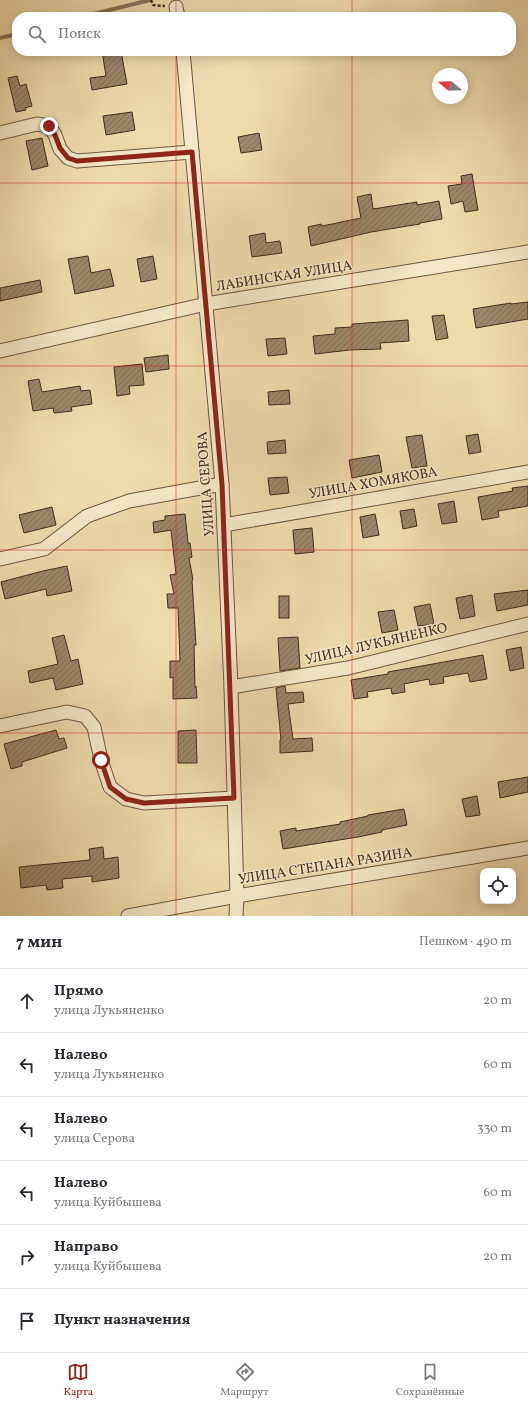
<!DOCTYPE html>
<html lang="ru">
<head>
<meta charset="utf-8">
<style>
	:root { --surface:#fff; --page:#f7f7f7; --text:#2b2b33; --muted:#7c7c81; --line:#e1e1e2; --accent:#8f2418 }
	body { margin:0; font-family:Vollkorn,serif; background:var(--page); color:var(--text) }
	.controls { position:absolute; right:12px; bottom:12px; display:grid; overflow:hidden; border-radius:8px; box-shadow:0 2px 10px #0003 }
	.controls button { width:36px; height:36px; display:grid; place-items:center; padding:0; border:0; border-bottom:1px solid var(--line); background:var(--surface); color:var(--text); font:20px sans-serif }
	.compass { position:absolute; left:432px; top:68px; width:36px; height:36px; border-radius:50%; background:var(--surface); box-shadow:0 2px 10px #0003; rotate:289deg }
	.stop { position:absolute; width:12px; height:12px; margin:-9px; border:3px solid #8f2418; border-radius:50%; background:#fff }
	.stop.end { background:#8f2418; border-color:#fff; box-shadow:0 1px 4px #0008 }
	.list { margin:0; padding:0; list-style:none }
	h2 { display:flex; justify-content:space-between; align-items:center; height:52px; margin:0; padding:0 16px; font-size:17px }
	h2 small { font-size:13px; font-weight:400; color:var(--muted) }
	.list li { display:grid; grid-template-columns:26px 1fr auto; gap:12px; align-items:center; box-sizing:border-box; height:64px; padding:0 16px; border-top:1px solid var(--line) }
	.list b { display:block; font-size:15px; white-space:nowrap }
	.list p { margin:0; font-size:13px; white-space:nowrap; color:var(--muted) }
	.list em { font-size:13px; font-style:normal; color:var(--muted) }
	.icon { flex:none; width:22px; height:22px; fill:none; stroke:currentColor; stroke-width:2; stroke-linecap:round; stroke-linejoin:round }
	.map { position:relative; flex:none; width:528px; height:916px; overflow:hidden }
	.search { position:absolute; background:var(--surface); box-shadow:0 2px 10px #0003; left:12px; right:12px; top:12px; height:44px; display:flex; align-items:center; gap:10px; box-sizing:border-box; padding:0 14px; border-radius:16px; color:var(--muted); font-size:15px }
	.sheet { height:436px; background:var(--surface) }
	nav { display:flex; justify-content:space-around; align-items:center; box-sizing:border-box; height:56px; border-top:1px solid var(--line); background:var(--surface); font-size:11px; color:var(--muted) }
	nav a { display:grid; justify-items:center; gap:2px }
	nav .on { color:var(--accent) }
	.map>svg:first-child { display:block }
	.lines { fill:none; stroke-linecap:round; stroke-linejoin:round }
	.stream { stroke:#877259; stroke-width:4 }
	.building { fill:url(#building-hatch); stroke:#432c22 }
	.minor-casing { stroke:#6e5844; stroke-width:15 }
	.path { stroke:#432c22; stroke-width:2.5; stroke-dasharray:3 2; stroke-linecap:butt }
	.minor { stroke:#f4e8c9; stroke-width:13 }
	.route { stroke:#8f2418; stroke-width:5 }
	.grid { fill:none; stroke:#d62828; stroke-width:1; stroke-opacity:0.55 }
	.labels { text-anchor:middle; stroke-width:3; stroke-linejoin:round; paint-order:stroke }
	.street-label { font-size:14px; fill:#432c22; stroke:#f4e8c9 }
</style>
</head>
<body>
<div class="map">
<svg width="528" height="916" viewBox="0 0 528 916">
	<defs>
		<pattern id="building-hatch" width="6" height="6" patternUnits="userSpaceOnUse"><rect width="6" height="6" fill="#9c876a"/><path d="M-1 1l2-2M0 6l6-6M5 7l2-2" fill="none" stroke="#816f57"/></pattern>
	</defs>
	<rect width="100%" height="100%" fill="#eedbac"/>
	<filter id="stains"><feTurbulence type="fractalNoise" baseFrequency=".005" numOctaves="4"/><feColorMatrix values="0 0 0 0 .2 0 0 0 0 .09 0 0 0 0 .02 0 0 0 .5 -.17"/></filter>
	<radialGradient id="worn" r=".72"><stop offset=".6" stop-color="#630" stop-opacity="0"/><stop offset="1" stop-color="#630" stop-opacity=".3"/></radialGradient>
	<g class="lines">
		<g class="stream">
			<path d="M81,17L150,0"/>
			<path d="M0,38L17,34"/>
		</g>
	</g>
	<g class="building">
		<path d="M102,51H121L127,84L92,90L90,78L106,76Z"/>
		<path d="M17,76L20,86L26,84L32,106L25,108L26,110L16,112L8,78Z"/>
		<path d="M132,112L135,130L106,135L103,116Z"/>
		<path d="M259,133L262,150L241,153L238,137Z"/>
		<path d="M42,138L48,166L32,170L26,141Z"/>
		<path d="M472,174L478,210L465,212L463,201L451,204L448,186L462,184L461,176Z"/>
		<path d="M371,194L373,209L417,202V205L439,201L442,219L420,223V224L371,232L311,246L308,227L321,224L322,226L361,218L357,197Z"/>
		<path d="M265,233L266,243L280,241L282,253L252,257L249,236Z"/>
		<path d="M88,256L91,273L110,269L114,286L75,294L68,259Z"/>
		<path d="M153,256L157,279L141,282L137,259Z"/>
		<path d="M40,280L42,292L0,301V288Z"/>
		<path d="M528,302V319L476,328L473,309L511,303V304Z"/>
		<path d="M444,315L448,338L436,340L432,316Z"/>
		<path d="M408,320L409,341L380,343L381,349L350,350L315,354L313,336L335,334V328L352,327V324Z"/>
		<path d="M285,338L287,354L268,356L266,339Z"/>
		<path d="M168,355L169,369L146,372L144,358Z"/>
		<path d="M142,364L144,385L129,386L130,394L117,396L114,367Z"/>
		<path d="M39,379L42,392L80,386L81,391L90,390L92,404L71,407L72,411L54,413L53,408L33,411L28,381Z"/>
		<path d="M289,390L290,404L269,405L268,392Z"/>
		<path d="M478,434L481,452L469,454L466,436Z"/>
		<path d="M422,435L427,466L412,468L406,437Z"/>
		<path d="M285,440L286,453L268,454L267,442Z"/>
		<path d="M379,455L382,472L352,478L349,460Z"/>
		<path d="M287,477L289,493L270,495L268,478Z"/>
		<path d="M528,486V506L498,511L499,517L482,520L478,497L513,491L512,488Z"/>
		<path d="M454,501L457,522L442,524L438,504Z"/>
		<path d="M52,507L56,525L24,533L19,515Z"/>
		<path d="M414,509L417,526L403,529L400,511Z"/>
		<path d="M185,514L188,543H190L192,557L189,558L193,580H192L196,645H194L195,687L196,686L197,698L173,699V677L170,678V661H180L178,608H168L167,594H174L170,575L176,574L171,530L154,533L153,522L165,520V516Z"/>
		<path d="M375,514L379,535L363,538L360,517Z"/>
		<path d="M312,528L314,552L295,554L293,530Z"/>
		<path d="M67,566L72,591L47,596L46,589L5,599L1,582L43,571Z"/>
		<path d="M528,590V605L497,611L494,594Z"/>
		<path d="M472,595L475,616L460,619L456,598Z"/>
		<rect x="279" y="596" width="10" height="22"/>
		<path d="M430,604L434,624L418,626L414,607Z"/>
		<path d="M394,610L398,630L382,633L378,612Z"/>
		<path d="M64,635L71,661L78,659L83,684L56,690L53,678L30,683L28,671L58,664L52,638Z"/>
		<path d="M298,637L300,668L280,671L278,638Z"/>
		<path d="M521,647L524,668L510,671L506,650Z"/>
		<path d="M483,655L487,679L470,682L468,673L443,677L444,683L430,685L429,679L404,684L405,692L392,694L391,688L367,692L368,697L354,699L351,680L388,674V672Z"/>
		<path d="M285,686L286,693L303,692L304,702L288,704L293,739L312,738L313,751L280,753V740H281L276,688Z"/>
		<path d="M56,730L59,739L64,738L67,748L22,762V766L11,769L4,744Z"/>
		<path d="M196,730L197,763H178V731Z"/>
		<path d="M528,777V792L500,798L498,782Z"/>
		<path d="M477,796L480,815L466,817L462,799Z"/>
		<path d="M404,809L407,825L382,830V832L358,837L283,849L280,831L296,828V831L340,824V822L368,816V815Z"/>
		<path d="M103,847L104,859L118,857L119,878L92,882V876L62,879L63,888L47,890L46,885L21,888L19,867L90,860L89,849Z"/>
	</g>
	<g class="lines">
		<g class="minor-casing">
			<g id="minor">
				<path d="M176,7L178,17"/>
				<path d="M183,51L222,484L231,687L237,896L236,916"/>
				<path d="M0,133L37,124L49,126L55,135L60,149L68,158L77,161L192,152"/>
				<path d="M0,351L206,304L528,252"/>
				<path d="M224,525L528,472"/>
				<path d="M0,559L44,549L87,516L129,501L222,484"/>
				<path d="M231,687L348,668L528,624"/>
				<path d="M0,726L67,712L85,716L94,727L101,760L110,787L126,799L144,803L234,798"/>
				<path d="M128,916L237,896L528,848"/>
			</g>
		</g>
		<path class="path" d="M151,0L153,5L165,6"/>
		<use href="#minor" class="minor"/>
	</g>
	<g class="lines">
		<path class="route" d="M49,126L55,135L60,148L68,158L77,161L192,152L222,484L234,798L144,803L126,799L110,787L101,760"/>
	</g>
	<path class="grid" d="M176,0V17M352,0V17M176,51V916M352,51V916M0,183H528M0,366H528M0,550H528M0,733H528"/>
	<g class="labels">
		<g class="street-label">
			<text transform="translate(284 275) rotate(-9)" y="5">ЛАБИНСКАЯ УЛИЦА</text>
			<text transform="translate(373 482) rotate(-10)" y="5">УЛИЦА ХОМЯКОВА</text>
			<text transform="translate(205 484) rotate(-94)" y="5">УЛИЦА СЕРОВА</text>
			<text transform="translate(376 643) rotate(-13)" y="5">УЛИЦА ЛУКЬЯНЕНКО</text>
			<text transform="translate(325 865) rotate(-9)" y="5">УЛИЦА СТЕПАНА РАЗИНА</text>
		</g>
	</g>
	<rect width="100%" height="100%" filter="url(#stains)"/>
	<rect width="100%" height="100%" fill="url(#worn)"/>
</svg>
<div class="controls">
<button><svg class="icon" aria-label="locate" viewBox="0 0 24 24"><circle cx="12" cy="12" r="6"/><path d="M12 2v4M12 18v4M2 12h4M18 12h4"/></svg></button>
</div>
<svg class="compass" viewBox="-18 -18 36 36"><path d="M0-13l5 13h-10z" fill="#e53935"/><path d="M0 13l5-13h-10z" fill="#7c7c81"/></svg>
<div class="stop" style="left:101px;top:760px"></div>
<div class="stop end" style="left:49px;top:126px"></div>
<div class="search"><svg class="icon" aria-label="search" viewBox="0 0 24 24"><circle cx="10" cy="10" r="6"/><path d="M15 15l6 6"/></svg>Поиск</div>
</div>
<section class="sheet">
<h2>7 мин<small>Пешком · 490 m</small></h2>
<ul class="list">
<li><svg class="icon" aria-label="ahead" viewBox="0 0 24 24"><path d="M12 20V5M6 11l6-6 6 6"/></svg><div><b>Прямо</b><p>улица Лукьяненко</p></div><em>20 m</em></li>
<li><svg class="icon" aria-label="left" viewBox="0 0 24 24"><path d="M17 20v-9H6M10 6l-5 5 5 5"/></svg><div><b>Налево</b><p>улица Лукьяненко</p></div><em>60 m</em></li>
<li><svg class="icon" aria-label="left" viewBox="0 0 24 24"><path d="M17 20v-9H6M10 6l-5 5 5 5"/></svg><div><b>Налево</b><p>улица Серова</p></div><em>330 m</em></li>
<li><svg class="icon" aria-label="left" viewBox="0 0 24 24"><path d="M17 20v-9H6M10 6l-5 5 5 5"/></svg><div><b>Налево</b><p>улица Куйбышева</p></div><em>60 m</em></li>
<li><svg class="icon" aria-label="right" viewBox="0 0 24 24"><path d="M7 20v-9h11M14 6l5 5-5 5"/></svg><div><b>Направо</b><p>улица Куйбышева</p></div><em>20 m</em></li>
<li><svg class="icon" aria-label="arrive" viewBox="0 0 24 24"><path d="M6 21V4h12l-3 4 3 4H6"/></svg><div><b>Пункт назначения</b></div></li>
</ul>
</section>
<nav>
<a class="on"><svg class="icon" aria-label="map" viewBox="0 0 24 24"><path d="M3 6l6-2 6 2 6-2v14l-6 2-6-2-6 2zM9 4v14M15 6v14"/></svg>Карта</a>
<a><svg class="icon" aria-label="directions" viewBox="0 0 24 24"><path d="M12 3l9 9-9 9-9-9zM9 14v-3h6M13 9l2 2-2 2"/></svg>Маршрут</a>
<a><svg class="icon" aria-label="saved" viewBox="0 0 24 24"><path d="M7 4h10v16l-5-4-5 4z"/></svg>Сохранённые</a>
</nav>
</body>
</html>
